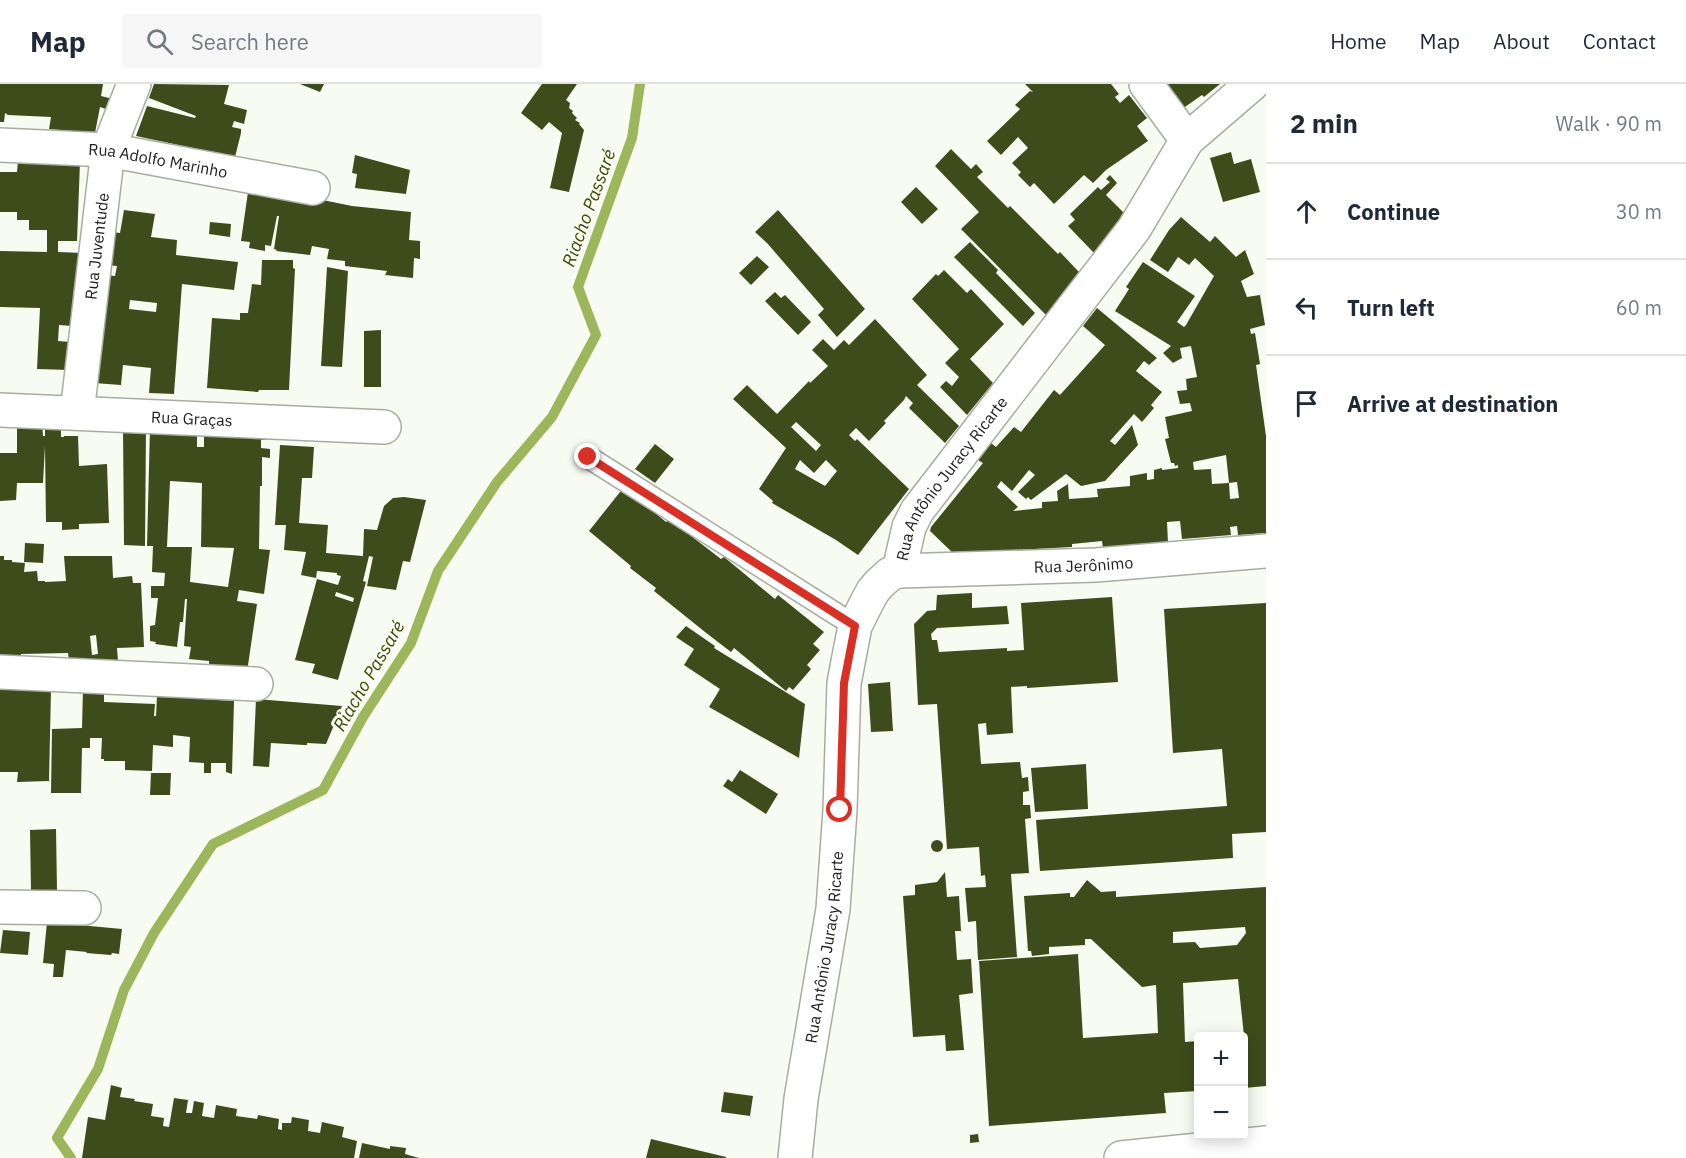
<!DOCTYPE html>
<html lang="en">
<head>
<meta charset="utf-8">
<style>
	:root { --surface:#fff; --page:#f6f6f7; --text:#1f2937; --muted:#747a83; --line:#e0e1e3 }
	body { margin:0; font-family:"IBM Plex Sans",sans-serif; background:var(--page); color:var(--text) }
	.controls { position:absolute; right:18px; bottom:18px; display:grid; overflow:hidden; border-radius:6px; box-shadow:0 3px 15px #0003 }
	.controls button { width:54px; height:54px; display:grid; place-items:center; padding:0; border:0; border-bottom:2px solid var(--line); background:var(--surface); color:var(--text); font:30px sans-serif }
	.stop { position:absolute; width:18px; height:18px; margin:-14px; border:4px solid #d93025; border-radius:50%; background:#fff }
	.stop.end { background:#d93025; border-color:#fff; box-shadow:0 2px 6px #0008 }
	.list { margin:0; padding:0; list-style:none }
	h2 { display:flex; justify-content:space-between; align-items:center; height:78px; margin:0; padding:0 24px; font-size:26px }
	h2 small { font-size:20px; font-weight:400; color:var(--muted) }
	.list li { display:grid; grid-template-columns:39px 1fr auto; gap:18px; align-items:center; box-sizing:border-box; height:96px; padding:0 24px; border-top:2px solid var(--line) }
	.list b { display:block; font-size:22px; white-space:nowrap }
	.list em { font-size:20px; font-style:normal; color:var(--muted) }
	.icon { flex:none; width:33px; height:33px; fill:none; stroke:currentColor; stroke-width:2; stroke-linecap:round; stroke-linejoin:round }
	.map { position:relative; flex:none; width:1266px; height:1074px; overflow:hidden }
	header { display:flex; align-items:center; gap:36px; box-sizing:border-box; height:84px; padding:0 30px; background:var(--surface); border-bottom:2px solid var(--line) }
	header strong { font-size:28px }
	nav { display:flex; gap:33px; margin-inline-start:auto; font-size:21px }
	.search { width:420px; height:54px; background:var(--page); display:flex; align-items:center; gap:15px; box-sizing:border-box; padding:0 21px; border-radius:6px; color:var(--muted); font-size:22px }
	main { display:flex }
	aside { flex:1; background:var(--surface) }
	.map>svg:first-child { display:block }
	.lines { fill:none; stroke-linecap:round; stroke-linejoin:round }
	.stream { stroke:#9cb75b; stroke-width:10 }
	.building { fill:#3e4c1b; fill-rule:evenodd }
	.lane-casing { stroke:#a9aca3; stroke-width:24 }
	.street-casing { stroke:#a9aca3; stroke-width:36 }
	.lane { stroke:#fff; stroke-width:21 }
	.street { stroke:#fff; stroke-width:33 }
	.route { stroke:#d93025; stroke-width:8 }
	.labels { text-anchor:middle; stroke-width:6; stroke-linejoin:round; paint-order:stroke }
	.street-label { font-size:16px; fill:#21221f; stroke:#f8fbf2 }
	.water-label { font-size:18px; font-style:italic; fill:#384901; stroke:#f8fbf2 }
</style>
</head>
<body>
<header>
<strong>Map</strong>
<div class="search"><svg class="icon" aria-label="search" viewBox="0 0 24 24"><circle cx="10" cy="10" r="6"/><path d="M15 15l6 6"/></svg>Search here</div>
<nav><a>Home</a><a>Map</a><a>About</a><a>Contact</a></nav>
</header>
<main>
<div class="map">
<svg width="1266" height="1074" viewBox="0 0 1266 1074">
	<rect width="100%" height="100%" fill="#f8fbf2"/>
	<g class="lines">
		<path class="stream" d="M71,1074L57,1054L98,985L124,906L154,849L213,760L323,706L363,633L411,559L438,487L497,398L552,333L596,251L578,203L632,54L640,0"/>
	</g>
	<g class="building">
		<path d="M0,0H103L101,12L113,15L109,26L100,23L95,49L49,45L51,33L8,31L5,29L4,38H0Z"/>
		<path d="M154,0L229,1L224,20L247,26L244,40L234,37L232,43L241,45V49L235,73L136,52L147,22L195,34L196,32L149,14Z"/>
		<path d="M300,0H324L320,8Z"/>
		<path d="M542,0H577L566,16L570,19L569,24L573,27L572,29L577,34L575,36L580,39L579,40L584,46L569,108L550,104L562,49L549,38L542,46L521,29Z"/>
		<path d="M1025,0H1111L1119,10L1115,13L1120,19L1129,11L1147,34L1137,42L1148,57L1106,86L1093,99L1084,91L1054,120L1034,99L1030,103L1018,91L1021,88L1012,79L1028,64L1018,53L1001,71L987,57L1020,25L1015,21L1030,7L1033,8Z"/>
		<path d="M1164,0H1220L1204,13L1202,11L1182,25Z"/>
		<path d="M951,65L971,85L976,80L983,88L977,93L1008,124L1010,122L1058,170L1060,168L1079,188L1046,231L961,145L979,128L935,82Z"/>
		<path d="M1231,68L1234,80L1251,75L1260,108L1223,118L1210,74Z"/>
		<path d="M355,71L410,86L406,110L355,104L357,90L352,89Z"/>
		<path d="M18,77L80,78L77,157H58V168L84,169L82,211L74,210L72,242L59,241L58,257L71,258L69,286L37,285L40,224L0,223V167L47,168V146H29V136H17V128H0V88H17Z"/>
		<path d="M1110,91L1117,99L1106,111L1125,130L1094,169L1068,142L1075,136L1070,130L1098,103L1101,106L1110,98L1106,95Z"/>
		<path d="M249,101L352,122L411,128L409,156L420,157V175L414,174L413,194L385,191L387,187L345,182V177L327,175L329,165L312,162L310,171L276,167L277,166L274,165L279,132H277L271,162L265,161V167L249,164L250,158L241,157Z"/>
		<path d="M916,103L938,125L922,140L901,118Z"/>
		<path d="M124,126L155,130L151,153L177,156L176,171L238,178L234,206L182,200L174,310L149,309L151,284L123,281L121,301L94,299L105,191L115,192L117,182L107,181L111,148L120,149ZM130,216L157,219L156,228L129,225Z"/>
		<path d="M778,126L865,225L837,253L818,231L824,225L767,159L755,148Z"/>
		<path d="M1181,133L1210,158L1215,152L1236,173L1245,166L1254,190L1241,197L1247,213L1260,211L1265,241L1250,245L1251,250L1255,249L1260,280L1256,281L1266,352V449L1238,451L1237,442L1230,443L1231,451L1182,455L1180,437L1167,438L1168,459L1103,464L1102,457L1072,460V463L995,467L955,471L930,447L931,443L983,379L978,376L991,359L996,363L1014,343L1021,348L1054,306L1060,311L1105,261L1083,242L1097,224L1157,274L1149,281L1144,277L1136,287L1162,308L1151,321L1154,324L1142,338L1134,330L1110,357L1115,361L1132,341L1138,361L1105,397L1081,402L1066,390L1031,416L1028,413L1026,415L1018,408L1035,391L1029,386L1012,407L1001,397L997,403L1018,423L1013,427L1042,424V418L1058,417L1057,407L1068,400L1069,415L1098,413L1097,405L1130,402V392L1147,389V396L1154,395V386L1162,384V386L1178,384V381L1175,382L1174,379H1171L1165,355L1169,354L1165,333L1192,327L1190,319L1180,320L1177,307L1187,306L1186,295L1197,293L1191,262L1180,264L1182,274L1173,279L1163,269L1171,262L1115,227L1129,205L1126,203L1143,178L1195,212L1177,238L1184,243L1186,241L1214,192L1195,174L1189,181L1178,173L1168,188L1150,176L1169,146ZM1226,371L1229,399L1212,400L1211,385L1194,386L1193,378ZM1237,398L1239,414L1230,415L1229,399Z"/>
		<path d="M210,138L231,140L230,153L209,150Z"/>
		<path d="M970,158L998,186L996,189L1035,229L1023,242L954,173Z"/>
		<path d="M757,172L769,183L751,201L739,189Z"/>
		<path d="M262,176H293V184L295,185L289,306H259L258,308L207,304L212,234L240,236V229H248L252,200L261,201Z"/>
		<path d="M327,183L348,187L342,283L321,282Z"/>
		<path d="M944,186L967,209L971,205L1004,240L970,275L993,299L967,331L940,303L946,297L952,302L959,293L945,279L959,265L912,215L936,190L938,192Z"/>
		<path d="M775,208L781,214L785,211L811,238L798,251L765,217Z"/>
		<path d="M875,235L927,291L917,301L959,342L945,359L909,324L913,319L906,312L904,316L884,337L886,339L869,357L856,344L849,351L855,357L857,355L909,405L858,471L836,456L772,419L773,417L759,405L786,364L733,315L747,301L777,330L809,297L810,299L828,282L812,266L823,255L834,266L844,256L849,261ZM796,338L821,361L816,367L791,343ZM800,376L814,389L826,376L837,387L825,402L795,385Z"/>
		<path d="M381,246V303H364V247Z"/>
		<path d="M17,337H42L43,352H45V342H61V353H64V352H78L79,382L107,380L109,439L79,440V445L62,446V438H46L45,362L43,399H17L16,416L0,417V369H17Z"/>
		<path d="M123,343L146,344L145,462L124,461Z"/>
		<path d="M150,344L172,345V351L197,352V363H204V346L271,347V355L261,356V364L270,365V374L262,373V402H260L259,465L270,466L264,510L239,506L237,517L257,520L247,588L209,583V577L189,575L191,563L184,562L187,515H185L183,538H180L177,563L155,560L156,558L150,557V542L155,541L158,514H151V502H164L165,489L152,488L153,462H147ZM170,397L202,399L201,463L234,464L228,503L190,498L192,463H167Z"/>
		<path d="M655,360L674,375L655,399L635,385Z"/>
		<path d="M280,361L314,363L312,394H302L299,439L328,441L326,469L363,472L364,445L377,446L384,422L393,414L404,413L426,416L410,478L403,477L396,506L367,502L373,473L369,472L363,497L366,498L338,596L312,589L315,580L295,576L317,495L338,501L341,492L337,491V489L317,487L316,494L301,491L306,468L284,466L286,441H275ZM336,508L354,514L353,518L335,512Z"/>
		<path d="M624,403L666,438L669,435L721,475L724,473L775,515L778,511L824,548L813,560L820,566L807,581L811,585L793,606L789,603L786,607L734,564L731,568L705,548L654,507L656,504L630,484L631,482L589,447Z"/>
		<path d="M25,459L44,460L43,479L24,478Z"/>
		<path d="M0,472H4V476H12V478L25,479L24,488L37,487L38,497H45V498L66,497L64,472H112L113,494L132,492L133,499H141L144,563L117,564L118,577H69L68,569L21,570V577L0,576ZM96,551L98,570L92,571L90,552Z"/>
		<path d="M972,509V524L1007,522L1009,540L937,544L931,550L932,556H937L939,568L1007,564V567L1024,566L1021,519L1112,513L1118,598L1027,604V602L1011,603L1013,649L987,651L986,639L978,640L981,680L1020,678L1022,694L1028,693L1029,707L1023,708V721H1030L1031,734L1025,735L1029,789L1011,790L1017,873L978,876L976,837L968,838L965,804L986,803L985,791L981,792L979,763L947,765L937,620L918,621L914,540L927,527L936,526L937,511Z"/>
		<path d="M1266,519V748L1232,750L1233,774L1040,787L1036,736L1227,722L1222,665L1173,669L1164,525Z"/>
		<path d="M686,542L715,562L714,564L805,620L799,674L709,623L720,605L684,581L694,565L676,553Z"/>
		<path d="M890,598L893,647L871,648L868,600Z"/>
		<path d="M0,604L51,606L49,697L17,698L18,688H0Z"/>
		<path d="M83,604L104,605V618L155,620L154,632H156L157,612L234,617L232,690L226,688V679H211V689H204V679L189,678L190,653L173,651V663L153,661L152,687L125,686V677H104V675H101L102,654H90V664H82L81,709H51L52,645L82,644Z"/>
		<path d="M256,615L342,622L326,660L307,659V661H304L271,659L269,683L253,682Z"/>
		<path d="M1086,680L1088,725L1035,728L1031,684Z"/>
		<path d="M740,686L778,710L766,730L723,702L728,695L732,698Z"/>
		<path d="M151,689H171L170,711H150Z"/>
		<path d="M56,745L57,806L31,807L30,746Z"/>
		<circle cx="937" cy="762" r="6"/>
		<path d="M945,788L947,813L959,812L961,847H955L957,876L971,875L973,909L959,911L964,966L946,967L945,951L913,953L903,812L915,811V801L937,798Z"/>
		<path d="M1087,796L1101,808L1116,807V813L1266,803V1002L1244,1004V952L1238,895L1183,899L1185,958L1198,957V1007L1164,1009L1166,1029L989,1042L979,877L1078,870L1083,954L1158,949L1156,901L1142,903L1091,855H1085V861L1049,863V870L1032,872L1031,867H1028L1024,812L1070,809V813H1074ZM1245,843L1246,849L1237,861L1200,864L1195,858L1173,859V848Z"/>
		<path d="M47,838L122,845L119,870L112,869L111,871L86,869L87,868L66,866L63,893H53L54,880L43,879Z"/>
		<path d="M3,846L30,848L28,871L0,869Z"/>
		<path d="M111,1001L122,1004L120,1013L135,1015L134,1017L153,1020L151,1032L164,1034L163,1042L169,1043L174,1014L188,1016L186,1029H192L194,1017L204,1019L202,1032L214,1034L216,1021L237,1025L236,1032L257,1035L258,1031L279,1035L278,1045L282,1046V1039H291L292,1033L309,1036L308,1047L320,1049L322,1038L344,1043L342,1053L357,1057L354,1074H82L88,1033L105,1036Z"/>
		<path d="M724,1008L753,1012L750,1032L721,1028Z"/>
		<path d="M978,1050L979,1058L970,1059V1051Z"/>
		<path d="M651,1055L726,1073V1074H646Z"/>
		<path d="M362,1059L390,1065V1062L406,1064L405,1070L419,1074H359Z"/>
	</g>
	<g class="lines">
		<g class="lane-casing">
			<path id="lane" d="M588,373L855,542"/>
		</g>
		<g class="street-casing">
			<g id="street">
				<path d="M1146,0L1187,56"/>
				<path id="s1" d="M0,61L108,66L313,104"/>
				<path id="s2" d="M0,326L384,343"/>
				<path id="s3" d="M77,329L108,66L134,0"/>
				<path id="s4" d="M899,487L909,443L917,427L1134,145L1187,56L1252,0"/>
				<path d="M0,588L256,600"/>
				<path d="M0,823L84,824"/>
				<path id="s5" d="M795,1074L801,1015L833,825L840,726L844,599L855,542L867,518L873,507L879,500L890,490L899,487L1096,481L1266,467"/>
				<path d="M1121,1074L1266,1059"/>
			</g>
		</g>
		<use href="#lane" class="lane"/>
		<use href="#street" class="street"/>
	</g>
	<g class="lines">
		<path class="route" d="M588,373L855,542L844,599L840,726"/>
	</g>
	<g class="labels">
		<g class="street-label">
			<text dy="6" stroke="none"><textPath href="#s1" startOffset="159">Rua Adolfo Marinho</textPath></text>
			<text dy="6" stroke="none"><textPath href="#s3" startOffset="168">Rua Juventude</textPath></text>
			<text dy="6" stroke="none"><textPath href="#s2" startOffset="192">Rua Graças</textPath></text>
			<text dy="6" stroke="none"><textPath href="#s4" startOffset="108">Rua Antônio Juracy Ricarte</textPath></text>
			<text dy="6" stroke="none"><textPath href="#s5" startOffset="794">Rua Jerônimo</textPath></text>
			<text dy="6" stroke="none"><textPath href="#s5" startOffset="213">Rua Antônio Juracy Ricarte</textPath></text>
		</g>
		<g class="water-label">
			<text transform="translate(589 124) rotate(-70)" y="6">Riacho Passaré</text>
			<text transform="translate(369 592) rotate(-60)" y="6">Riacho Passaré</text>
		</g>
	</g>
</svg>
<div class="controls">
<button>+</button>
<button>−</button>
</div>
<div class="stop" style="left:840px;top:726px"></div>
<div class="stop end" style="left:588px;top:373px"></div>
</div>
<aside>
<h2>2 min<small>Walk · 90 m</small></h2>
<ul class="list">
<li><svg class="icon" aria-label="ahead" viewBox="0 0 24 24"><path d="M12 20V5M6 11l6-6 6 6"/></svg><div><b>Continue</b></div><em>30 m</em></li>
<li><svg class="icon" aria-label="left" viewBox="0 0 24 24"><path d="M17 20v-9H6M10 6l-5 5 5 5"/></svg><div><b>Turn left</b></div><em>60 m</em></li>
<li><svg class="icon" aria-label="arrive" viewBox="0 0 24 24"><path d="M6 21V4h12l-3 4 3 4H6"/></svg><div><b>Arrive at destination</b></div></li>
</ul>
</aside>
</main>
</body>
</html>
